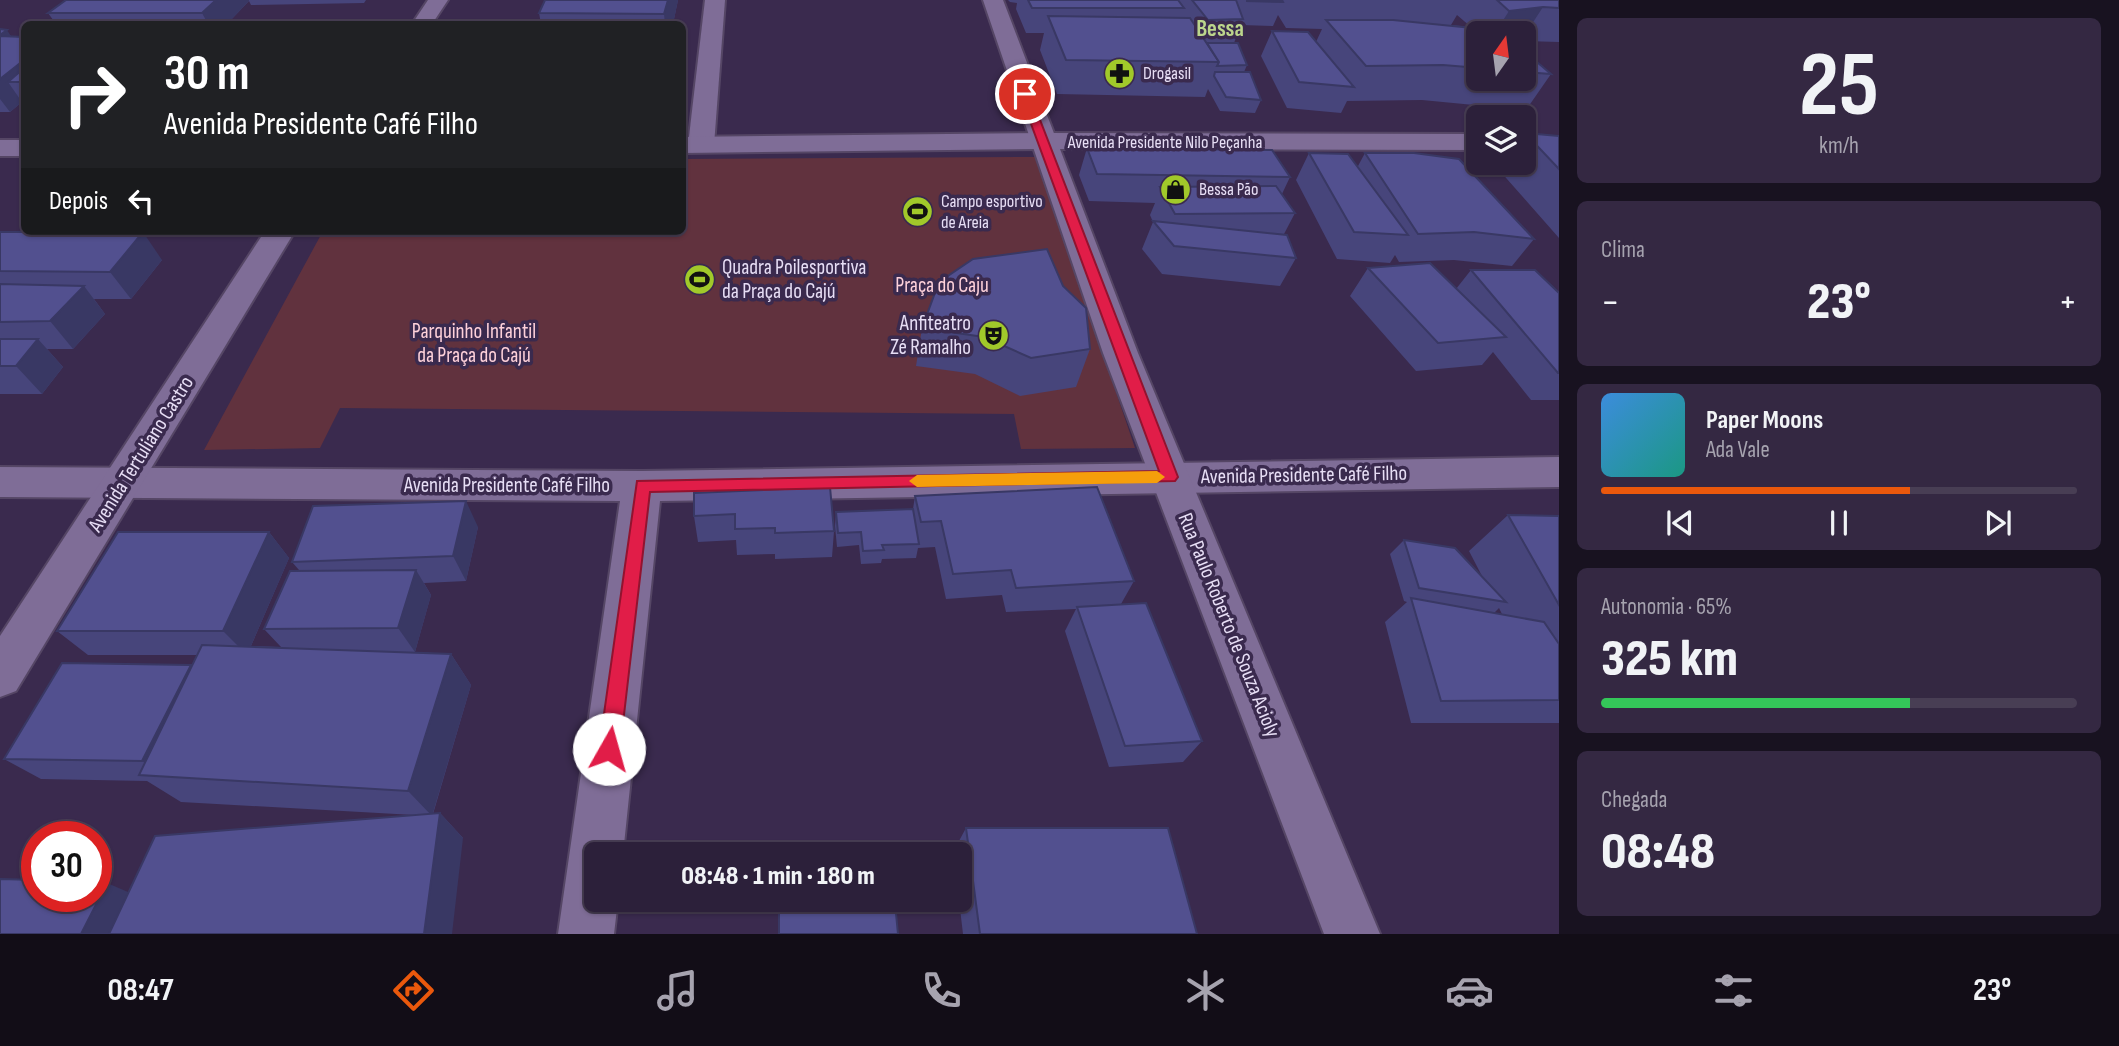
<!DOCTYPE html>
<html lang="pt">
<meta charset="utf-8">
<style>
:root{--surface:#2c203a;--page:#342842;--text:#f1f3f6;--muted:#a6a3af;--line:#483e54;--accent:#ea580c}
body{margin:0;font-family:"Sofia Sans Condensed",sans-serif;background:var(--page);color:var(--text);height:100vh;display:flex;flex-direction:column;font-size:26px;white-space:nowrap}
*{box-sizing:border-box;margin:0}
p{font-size:23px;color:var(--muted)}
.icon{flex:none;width:38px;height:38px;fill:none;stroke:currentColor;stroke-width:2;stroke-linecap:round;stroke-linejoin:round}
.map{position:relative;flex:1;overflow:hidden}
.sheet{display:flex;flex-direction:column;gap:18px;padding:18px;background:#181220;width:560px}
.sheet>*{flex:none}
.guide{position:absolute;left:21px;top:21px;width:665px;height:214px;border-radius:10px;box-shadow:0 2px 5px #0004,0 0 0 2px var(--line);background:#202124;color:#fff;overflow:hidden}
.needle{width:46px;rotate:14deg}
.buttons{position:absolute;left:1466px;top:21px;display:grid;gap:14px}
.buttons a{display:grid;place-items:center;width:70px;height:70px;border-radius:10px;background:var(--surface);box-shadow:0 2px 5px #0004,0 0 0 2px var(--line);font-size:35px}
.speed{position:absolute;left:21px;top:821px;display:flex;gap:14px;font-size:35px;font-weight:700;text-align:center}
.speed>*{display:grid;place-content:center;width:91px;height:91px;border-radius:50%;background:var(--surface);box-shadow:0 2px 5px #0004,0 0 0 2px var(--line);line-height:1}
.speed .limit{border:10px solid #d22;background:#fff;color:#111}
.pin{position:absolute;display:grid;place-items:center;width:60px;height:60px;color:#fff;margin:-30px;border:4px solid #fff;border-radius:50%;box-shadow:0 2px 7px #0007}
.me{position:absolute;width:77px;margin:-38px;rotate:7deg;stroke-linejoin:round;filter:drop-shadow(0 0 5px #0008)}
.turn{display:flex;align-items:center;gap:24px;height:147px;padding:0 28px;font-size:32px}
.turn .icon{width:91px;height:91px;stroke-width:2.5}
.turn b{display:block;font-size:49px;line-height:60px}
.then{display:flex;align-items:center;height:66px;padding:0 28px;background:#0003;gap:14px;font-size:26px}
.big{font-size:52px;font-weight:800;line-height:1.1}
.sheet .card{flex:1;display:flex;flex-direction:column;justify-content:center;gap:10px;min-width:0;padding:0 24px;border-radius:10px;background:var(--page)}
.sheet .dial{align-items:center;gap:0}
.dial b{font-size:91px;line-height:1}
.song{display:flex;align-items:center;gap:21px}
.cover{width:84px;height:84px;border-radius:10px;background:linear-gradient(135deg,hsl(210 70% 55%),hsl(170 70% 35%))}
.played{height:7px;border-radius:4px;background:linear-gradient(90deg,var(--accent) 65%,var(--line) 65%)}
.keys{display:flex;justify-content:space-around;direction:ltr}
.heat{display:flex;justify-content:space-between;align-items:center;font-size:38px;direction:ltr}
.charge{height:10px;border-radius:5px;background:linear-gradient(90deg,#34c759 65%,var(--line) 0)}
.trip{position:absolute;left:584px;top:842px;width:388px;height:70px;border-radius:10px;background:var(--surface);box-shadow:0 2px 5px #0004,0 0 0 2px var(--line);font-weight:800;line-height:70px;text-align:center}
.tab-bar{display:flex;height:112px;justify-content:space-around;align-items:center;background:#120d17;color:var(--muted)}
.tab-bar .icon{width:49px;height:49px}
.tab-bar .active{color:var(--accent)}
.tab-bar b{font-size:32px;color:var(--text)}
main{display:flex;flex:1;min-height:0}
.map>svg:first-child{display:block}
.green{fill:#61323e}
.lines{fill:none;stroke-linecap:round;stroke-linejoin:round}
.minor-casing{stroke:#554665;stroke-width:4}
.tertiary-casing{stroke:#554665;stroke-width:4}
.secondary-casing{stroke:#554665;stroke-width:4}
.minor{fill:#7f6d97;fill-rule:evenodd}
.tertiary{fill:#7f6d97;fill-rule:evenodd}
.secondary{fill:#7f6d97;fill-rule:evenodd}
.wall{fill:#47457b;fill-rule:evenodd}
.shaded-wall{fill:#393864}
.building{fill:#52508f;stroke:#393864;stroke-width:2}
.route{fill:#e11d48;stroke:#92132f;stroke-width:2}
.slow{fill:#f59e0b}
.labels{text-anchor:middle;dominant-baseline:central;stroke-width:7;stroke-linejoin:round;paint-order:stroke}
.far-poi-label{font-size:18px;fill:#e7def5;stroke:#3a2a4e;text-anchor:start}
.far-street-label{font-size:18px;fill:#e7def5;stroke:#3a2a4e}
.poi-label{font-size:21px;fill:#e7def5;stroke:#3a2a4e;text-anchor:start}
.park-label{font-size:21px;fill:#fed1da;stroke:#3a2a4e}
.street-label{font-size:21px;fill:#e7def5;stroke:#3a2a4e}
.far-district-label{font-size:23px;font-weight:bold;fill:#bcd58c;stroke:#3a2a4e}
</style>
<main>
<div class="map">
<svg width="1559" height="934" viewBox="0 0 1559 934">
<rect width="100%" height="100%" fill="#3a2a4e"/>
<polygon class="green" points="1036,157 1135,448 1021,449 1014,414 340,408 320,448 204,450 323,231 682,231 683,159"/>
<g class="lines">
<defs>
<g id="minor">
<polygon points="705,0 725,0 714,145 710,151 692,151 688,145"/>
<polygon points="1559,457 1559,487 660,501 623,854 597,854 597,900 618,900 614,934 558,934 620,501 0,497 0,467 642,471"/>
</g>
<g id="tertiary">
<polygon points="428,0 448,0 432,24 412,24"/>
<polygon points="983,0 1003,0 1138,353 1380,934 1324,934 1103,353"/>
<polygon points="265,231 295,231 16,691 0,697 0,636"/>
</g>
<g id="secondary">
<polygon points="1041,133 1479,134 1479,150 1041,149 682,153 682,137"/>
<rect x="0" y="140" width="24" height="16"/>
</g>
</defs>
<use href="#minor" class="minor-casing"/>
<use href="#tertiary" class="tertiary-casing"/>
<use href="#secondary" class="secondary-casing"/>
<use href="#minor" class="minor"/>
<use href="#tertiary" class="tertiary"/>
<use href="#secondary" class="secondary"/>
</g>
<g class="wall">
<polygon points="66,0 366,0 364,3 251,5 249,1 227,24 56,24 48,13"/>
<polygon points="545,0 678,0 673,24 541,24 539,13"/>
<path d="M1008 0H1559V42L1524 41V33H1479V79H1524V51L1551 74 1526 110 1422 100 1347 101 1341 113 1287 108 1261 56 1272 31 1316 42 1322 29 1286 28 1278 15 1273 26 1241 25 1234 43 1247 65 1244 72 1261 100 1255 113 1220 111 1208 89 1205 97 1057 94 1040 50 1044 33H1026L1016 9 1017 3 1010 2ZM1457 15 1471 27 1451 25Z"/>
<polygon points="0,29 11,36 24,37 24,105 22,102 10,112 0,112"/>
<polygon points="1525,133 1559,136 1559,238 1499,170 1504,163 1524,163"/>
<polygon points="1087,148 1290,177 1282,194 1295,213 1284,234 1296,258 1280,286 1162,274 1142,249 1153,222 1150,215 1155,203 1089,201 1079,175"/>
<polygon points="1309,153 1358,166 1365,153 1534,239 1512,266 1454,260 1399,262 1395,255 1390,263 1337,259 1296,180"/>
<polygon points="0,232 162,260 131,299 94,299 105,314 73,349 47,349 63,367 42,394 0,394"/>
<polygon points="1368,268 1456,289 1471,270 1559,292 1559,400 1531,400 1493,352 1482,365 1416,371 1350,296"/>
<polygon points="922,328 1090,349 1076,387 1020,396 975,374 916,366"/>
<polygon points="694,493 834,531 832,557 775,559 775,554 737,555 736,540 698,542 694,516"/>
<polygon points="915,496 1134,581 1121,604 1202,741 1183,762 1109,767 1065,631 1076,609 1006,612 1002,595 946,599 935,547 918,548 916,558 882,559 881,563 861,564 859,545 837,547 835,526 836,512 913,509"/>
<path d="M1508 515 1559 516V723H1411L1385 622 1407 602 1404 601 1390 554 1404 540 1483 578 1469 551ZM1499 608 1502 614 1494 613Z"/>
<polygon points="478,527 466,581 424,583 431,595 415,652 451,654 471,685 433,814 440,813 463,838 129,893 414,815 181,802 147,781 41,779 4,759 192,666 197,655 88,655 57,631 269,532 289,558 251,646 281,647 264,629 299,570 292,562"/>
<polygon points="966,828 1197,934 963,934 959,900 961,900 961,854 954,854 953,852"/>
</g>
<g class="shaded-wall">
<polygon points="216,0 249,0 249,1 227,24 208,24 202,13"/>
<polygon points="668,0 678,0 673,24 665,24 664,14"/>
<polygon points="1543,7 1524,36 1524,33 1495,33 1509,11"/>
<polygon points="7,30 23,55 0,40 0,35"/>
<polygon points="24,60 24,82 8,82 22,102 10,112 0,99 0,79"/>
<polygon points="143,232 162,260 131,299 110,272"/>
<polygon points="84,286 105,314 73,349 50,321"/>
<polygon points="38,339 63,367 42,394 16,366"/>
<polygon points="466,501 478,527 466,581 453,556"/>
<polygon points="269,532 289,558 247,655 223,631"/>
<polygon points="416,570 431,595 415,652 398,628"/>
<polygon points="451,654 471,685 432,816 408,791"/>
<polygon points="191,665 167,777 142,761"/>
<polygon points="440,813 463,838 452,934 424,934"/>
<polygon points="107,883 142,898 125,934 81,934"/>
</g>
<g class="building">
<polygon points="66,0 216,0 202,13 48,13"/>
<polygon points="545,0 668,0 664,14 539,13"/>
<polygon points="1028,0 1178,0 1184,8 1032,8"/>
<polygon points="1192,0 1236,0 1243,19 1208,20"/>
<polygon points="1247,0 1282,0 1283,2 1247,1"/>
<polygon points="1497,0 1559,0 1559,8 1543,7 1509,11"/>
<polygon points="1048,16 1190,18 1219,62 1066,60"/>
<polygon points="1326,20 1393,20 1502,31 1505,33 1479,33 1479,68 1443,65 1366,66"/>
<polygon points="0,29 7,30 0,35"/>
<polygon points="1272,31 1308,32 1354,87 1299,82"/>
<polygon points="0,36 24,37 24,60 0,79"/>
<polygon points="1207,43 1238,43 1247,65 1217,66 1219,62"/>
<polygon points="1524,51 1551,74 1524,72"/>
<polygon points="24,68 24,82 8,82"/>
<polygon points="1215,72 1250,72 1261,100 1226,97 1214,76"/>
<polygon points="1525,133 1559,136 1559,169"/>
<polygon points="1087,148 1272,150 1290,177 1097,174"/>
<polygon points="1309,153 1348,154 1408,235 1354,232"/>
<polygon points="1365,153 1414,153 1459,159 1534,239 1474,232 1418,234"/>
<polygon points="1276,186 1295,213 1175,214 1160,187"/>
<polygon points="1153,221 1287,235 1296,258 1174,246"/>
<polygon points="0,232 143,232 110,272 0,271"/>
<polygon points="1047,249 1063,286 1086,308 1090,349 1031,358 984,337 922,328 939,282 973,259"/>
<polygon points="1430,263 1506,337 1438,343 1368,268"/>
<polygon points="1471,270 1535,270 1559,293 1559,373 1558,373"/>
<polygon points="0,284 84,286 50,321 0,322"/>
<polygon points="0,339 38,339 16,366 0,366"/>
<polygon points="830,487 834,531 775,533 775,528 735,529 735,514 694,516 694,493"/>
<polygon points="1097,487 1134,581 1016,588 1011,570 953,574 941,521 921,522 915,496"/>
<polygon points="466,501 453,556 292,562 313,506"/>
<polygon points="913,509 919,544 882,545 884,550 863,551 861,532 838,533 836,512"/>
<polygon points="1508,515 1559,516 1559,605"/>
<polygon points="118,532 269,532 223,631 57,631"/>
<polygon points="1404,540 1455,548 1506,602 1419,588"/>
<polygon points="416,570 398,628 264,629 290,571"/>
<polygon points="1411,598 1544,622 1559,644 1559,700 1441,701"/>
<polygon points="1146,603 1202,741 1125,746 1077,607"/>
<polygon points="202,645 451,654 408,791 139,775"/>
<polygon points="62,663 191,665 142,761 4,759"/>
<polygon points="440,813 424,934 109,934 155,836"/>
<polygon points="966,828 1168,828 1197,934 980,934"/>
<polygon points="0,879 37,880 37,896 96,896 96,882 107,883 81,934 0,934"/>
<polygon points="779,902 895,903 898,934 779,934"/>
</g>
<polygon class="route" points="1025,91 1030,94 1178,477 1175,481 650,492 620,749 617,756 609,759 602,756 599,749 637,481 1159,471 1020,94"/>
<polygon class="slow" points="1157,471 1165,477 1157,483 917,487 909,481 917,475"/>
<defs>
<symbol id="pharmacy-disc" viewBox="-11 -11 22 22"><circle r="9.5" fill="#a1c92a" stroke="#3a2a4e"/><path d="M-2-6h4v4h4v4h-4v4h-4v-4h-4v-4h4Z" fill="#111"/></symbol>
<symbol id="shop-disc" viewBox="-11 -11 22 22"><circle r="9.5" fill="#a1c92a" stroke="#3a2a4e"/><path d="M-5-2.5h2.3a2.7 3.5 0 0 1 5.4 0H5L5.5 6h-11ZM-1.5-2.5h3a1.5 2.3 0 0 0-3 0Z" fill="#111"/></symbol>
<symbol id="stadium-disc" viewBox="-11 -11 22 22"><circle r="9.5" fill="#a1c92a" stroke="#3a2a4e"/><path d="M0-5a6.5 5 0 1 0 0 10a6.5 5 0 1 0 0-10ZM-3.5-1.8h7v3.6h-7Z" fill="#111"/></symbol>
<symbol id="theatre-disc" viewBox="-11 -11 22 22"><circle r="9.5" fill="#a1c92a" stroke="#3a2a4e"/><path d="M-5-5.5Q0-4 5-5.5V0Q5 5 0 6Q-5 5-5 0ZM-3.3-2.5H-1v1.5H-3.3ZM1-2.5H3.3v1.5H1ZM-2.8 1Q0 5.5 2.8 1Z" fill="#111"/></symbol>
</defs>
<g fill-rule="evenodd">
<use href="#pharmacy-disc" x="1102" y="56" width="35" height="35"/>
<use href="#shop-disc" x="1158" y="172" width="35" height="35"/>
<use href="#stadium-disc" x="900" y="194" width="35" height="35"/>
<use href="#stadium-disc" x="682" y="262" width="35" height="35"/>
<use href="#theatre-disc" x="976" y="318" width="35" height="35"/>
</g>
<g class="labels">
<g class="far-poi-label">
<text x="1143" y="73">Drogasil</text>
<text x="1199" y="189">Bessa Pão</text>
<text x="941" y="201">Campo esportivo<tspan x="941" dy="21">de Areia</tspan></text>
</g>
<g class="far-street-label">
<text x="1165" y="142">Avenida Presidente Nilo Peçanha</text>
</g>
<g class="poi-label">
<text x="722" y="267">Quadra Poilesportiva<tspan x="722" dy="24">da Praça do Cajú</tspan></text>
<text x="971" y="323" text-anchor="end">Anfiteatro<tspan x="971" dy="24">Zé Ramalho</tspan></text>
</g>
<g class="park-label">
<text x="942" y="285">Praça do Caju</text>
<text x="474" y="331">Parquinho Infantil<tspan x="474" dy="24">da Praça do Cajú</tspan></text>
</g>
<g class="street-label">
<text transform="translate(141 454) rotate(-58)">Avenida Tertuliano Castro</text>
<text transform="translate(1304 475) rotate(-1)">Avenida Presidente Café Filho</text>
<text x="507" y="485">Avenida Presidente Café Filho</text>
<text transform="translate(1229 625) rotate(68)">Rua Paulo Roberto de Souza Acioly</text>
</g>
<g class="far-district-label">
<text x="1220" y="29">Bessa</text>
</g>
</g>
</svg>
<div class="buttons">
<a><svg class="needle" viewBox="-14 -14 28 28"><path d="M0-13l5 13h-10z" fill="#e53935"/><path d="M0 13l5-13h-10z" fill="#a6a3af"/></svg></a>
<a><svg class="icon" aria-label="layers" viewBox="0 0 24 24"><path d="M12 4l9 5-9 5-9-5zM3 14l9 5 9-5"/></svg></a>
</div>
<div class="speed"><div class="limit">30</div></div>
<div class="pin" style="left:1025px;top:94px;background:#d93025"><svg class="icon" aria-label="arrive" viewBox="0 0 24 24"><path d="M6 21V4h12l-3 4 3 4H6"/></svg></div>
<svg class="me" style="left:609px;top:749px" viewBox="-20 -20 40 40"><circle r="19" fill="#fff"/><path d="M0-13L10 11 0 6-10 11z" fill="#e11d48"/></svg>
<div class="trip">08:48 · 1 min · 180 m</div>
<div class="guide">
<div class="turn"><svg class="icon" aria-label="right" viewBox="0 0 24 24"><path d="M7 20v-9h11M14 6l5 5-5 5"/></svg><div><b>30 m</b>Avenida Presidente Café Filho</div></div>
<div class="then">Depois<svg class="icon" aria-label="left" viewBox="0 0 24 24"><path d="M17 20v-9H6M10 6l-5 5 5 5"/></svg></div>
</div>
</div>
<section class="sheet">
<div class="card dial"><b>25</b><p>km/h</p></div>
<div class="card"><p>Clima</p>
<div class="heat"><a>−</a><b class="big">23°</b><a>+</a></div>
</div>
<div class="card">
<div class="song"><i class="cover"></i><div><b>Paper Moons</b><p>Ada Vale</p></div></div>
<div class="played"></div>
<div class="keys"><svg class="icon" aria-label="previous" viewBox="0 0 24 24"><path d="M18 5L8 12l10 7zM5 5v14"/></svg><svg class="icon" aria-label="pause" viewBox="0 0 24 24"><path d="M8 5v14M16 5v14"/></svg><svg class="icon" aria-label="next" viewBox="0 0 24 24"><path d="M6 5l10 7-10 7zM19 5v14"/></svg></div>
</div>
<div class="card"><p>Autonomia · 65%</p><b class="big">325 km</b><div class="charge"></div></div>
<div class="card"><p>Chegada</p><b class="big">08:48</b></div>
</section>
</main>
<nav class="tab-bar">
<b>08:47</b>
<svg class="icon active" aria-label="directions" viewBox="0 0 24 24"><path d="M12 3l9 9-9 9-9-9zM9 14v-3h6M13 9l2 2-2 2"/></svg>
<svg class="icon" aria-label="music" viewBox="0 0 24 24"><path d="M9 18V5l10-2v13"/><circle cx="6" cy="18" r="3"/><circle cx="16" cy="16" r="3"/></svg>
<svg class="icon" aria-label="phone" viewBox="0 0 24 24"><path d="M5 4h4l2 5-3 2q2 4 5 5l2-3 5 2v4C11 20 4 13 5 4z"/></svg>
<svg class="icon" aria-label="climate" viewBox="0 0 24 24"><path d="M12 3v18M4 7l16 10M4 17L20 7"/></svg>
<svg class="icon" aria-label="car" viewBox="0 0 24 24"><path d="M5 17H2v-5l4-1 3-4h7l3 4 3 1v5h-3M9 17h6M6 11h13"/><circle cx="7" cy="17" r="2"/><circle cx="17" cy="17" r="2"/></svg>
<svg class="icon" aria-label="filters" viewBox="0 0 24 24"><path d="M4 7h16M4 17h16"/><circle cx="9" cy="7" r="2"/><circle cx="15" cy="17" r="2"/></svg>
<b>23°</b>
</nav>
